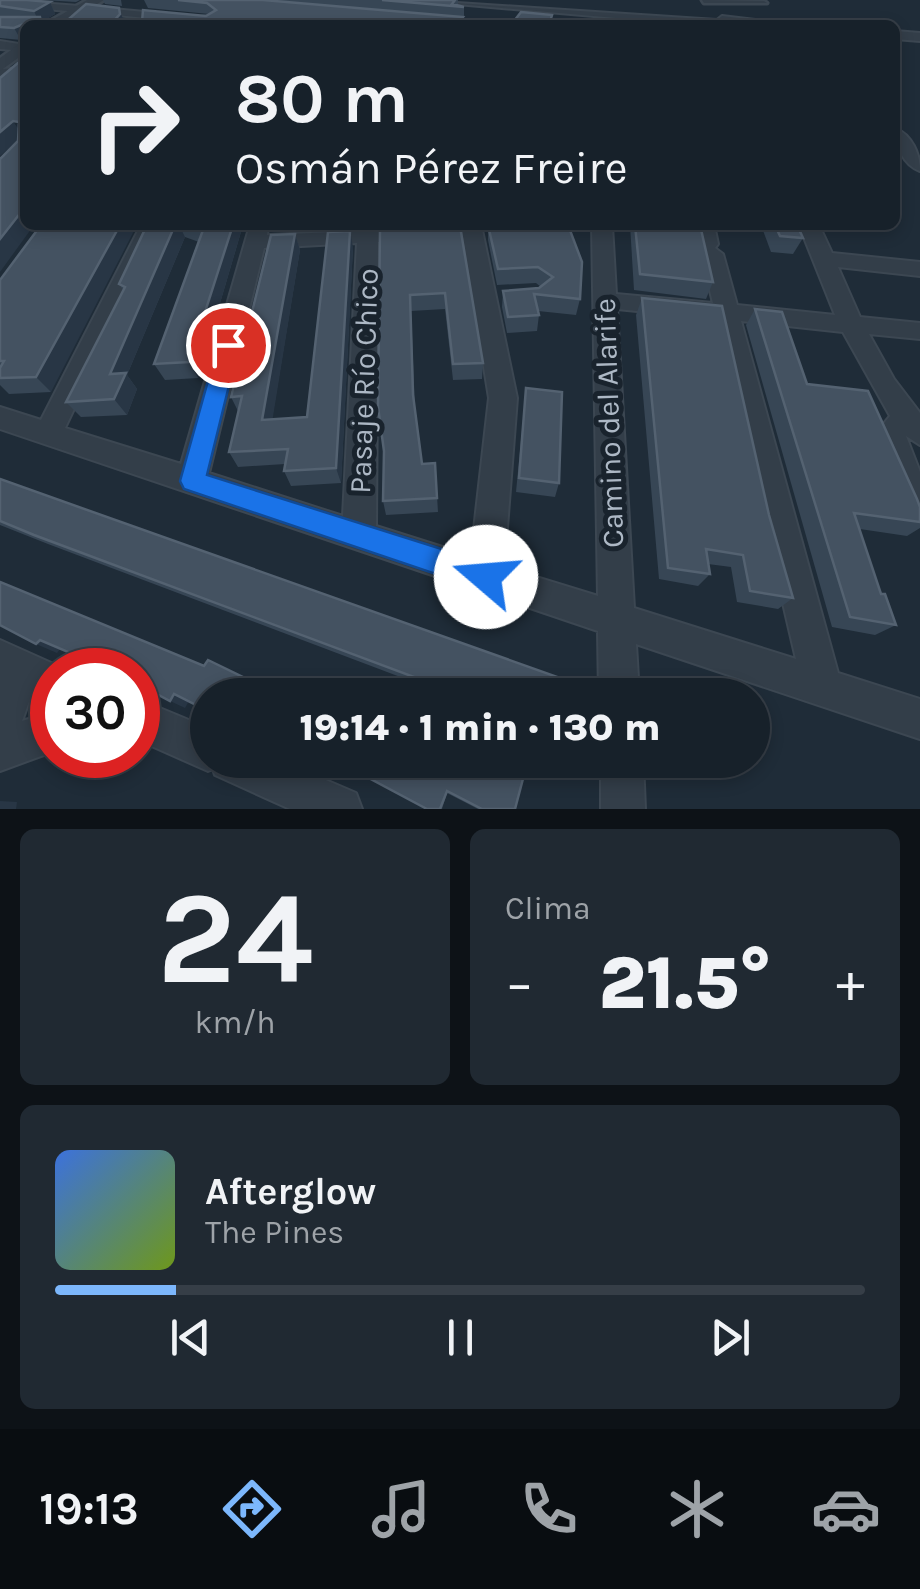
<!DOCTYPE html>
<html lang="es">
<meta charset="utf-8">
<style>
:root{--surface:#17212a;--page:#202932;--text:#f1f3f6;--muted:#9ea3a8;--line:#363e47;--accent:#7cb7fc}
body{margin:0;font-family:Karla,sans-serif;background:var(--page);color:var(--text);height:100vh;display:flex;flex-direction:column;font-size:38px;white-space:nowrap}
*{box-sizing:border-box;margin:0}
p{font-size:32px;color:var(--muted)}
.icon{flex:none;width:55px;height:55px;fill:none;stroke:currentColor;stroke-width:2;stroke-linecap:round;stroke-linejoin:round}
.map{position:relative;height:809px;overflow:hidden}
.sheet{display:flex;flex-direction:column;gap:20px;padding:20px;background:#0d1217;flex:1}
.sheet>*{flex:none}
.hud{position:absolute;left:20px;top:20px;width:880px;height:210px;border-radius:15px;box-shadow:0 5px 15px #0003,0 0 0 2px var(--line);background:#17212a;color:var(--text);overflow:hidden}
.speed{position:absolute;left:30px;top:648px;display:flex;gap:20px;font-size:50px;font-weight:700;text-align:center}
.speed>*{display:grid;place-content:center;width:130px;height:130px;border-radius:50%;background:var(--surface);box-shadow:0 5px 15px #0003,0 0 0 2px var(--line);line-height:1}
.speed .limit{border:15px solid #d22;background:#fff;color:#111}
.pin{position:absolute;display:grid;place-items:center;width:85px;height:85px;color:#fff;margin:-42px;border:5px solid #fff;border-radius:50%;box-shadow:0 2px 10px #0007}
.me{position:absolute;width:110px;margin:-55px;rotate:288deg;stroke-linejoin:round;filter:drop-shadow(0 0 8px #0008)}
.turn{display:flex;align-items:center;gap:35px;height:210px;padding:0 50px;font-size:45px}
.turn .icon{width:130px;height:130px;stroke-width:2.5}
.turn b{display:block;font-size:70px;line-height:85px}
.big{font-size:75px;font-weight:800;line-height:1.1}
.sheet .widget{flex:1;display:flex;flex-direction:column;justify-content:center;gap:15px;min-width:0;padding:0 35px;border-radius:15px;background:var(--page)}
.sheet .dial{align-items:center;gap:0}
.dial b{font-size:130px;line-height:1}
.song{display:flex;align-items:center;gap:30px}
.cover{width:120px;height:120px;border-radius:15px;background:linear-gradient(135deg,hsl(220 70% 55%),hsl(80 70% 35%))}
.played{height:10px;border-radius:5px;background:linear-gradient(90deg,var(--accent) 15%,var(--line) 15%)}
.keys{display:flex;justify-content:space-around;direction:ltr}
.heat{display:flex;justify-content:space-between;align-items:center;font-size:55px;direction:ltr}
.sheet .tiles{flex:1;display:grid;gap:20px;grid-template-columns:1fr 1fr}
.widget:last-child{grid-column:span 2}
.trip{position:absolute;left:190px;top:678px;width:580px;height:100px;border-radius:50px;background:var(--surface);box-shadow:0 5px 15px #0003,0 0 0 2px var(--line);font-weight:800;line-height:100px;text-align:center}
.dock{display:flex;height:160px;justify-content:space-around;align-items:center;background:#090d11;color:var(--muted)}
.dock .icon{width:70px;height:70px}
.dock .current{color:var(--accent)}
.dock b{font-size:45px;color:var(--text)}
.map>svg:first-child{display:block}
.lines{fill:none;stroke-linecap:round;stroke-linejoin:round}
.service-casing{stroke:#3c4752;stroke-width:5}
.minor-casing{stroke:#3c4752;stroke-width:4}
.tertiary-casing{stroke:#3c4752;stroke-width:5}
.service{fill:#333e49;fill-rule:evenodd}
.minor{fill:#333e49;fill-rule:evenodd}
.tertiary{fill:#333e49;fill-rule:evenodd}
.wall{fill:#374655}
.shaded-wall{fill:#283645}
.building{fill:#445261;stroke:#546271;stroke-width:2.5}
.route{fill:#1a73e8;stroke:#114b97;stroke-width:2.5}
.labels{text-anchor:middle;dominant-baseline:central;stroke-width:10;stroke-linejoin:round;paint-order:stroke}
.street-label{font-size:30px;fill:#adb8c5;stroke:#19232d}
</style>
<div class="map">
<svg width="920" height="809" viewBox="0 0 920 809">
<rect width="100%" height="100%" fill="#1f2c38"/>
<g class="lines">
<defs>
<polygon id="service" points="702,0 764,1 767,3 704,3"/>
<g id="minor">
<polygon points="0,0 79,6 84,9 79,12 0,5"/>
<polygon points="412,0 717,20 722,16 798,25 696,25"/>
<polygon points="91,7 252,22 258,25 215,25 87,12"/>
<polygon points="426,18 480,22 486,25 422,23"/>
<polygon points="895,31 920,33 920,41 895,39"/>
<polygon points="0,41 25,45 25,51 0,49"/>
<polygon points="25,68 25,76 0,77 0,69"/>
<path d="M895 128C912 135 920 154 920 171 903 165 895 145 895 128Z"/>
<path d="M141 225H161L65 428 181 464 250 225H268L267 235 358 231V225H378V230H423V238L378 242 376 526 471 556 489 398 461 225H481L517 398 504 567 598 596 592 225H612L616 294 713 303 701 254 705 249 698 244 694 225H714L718 244 715 248 723 254 737 305 835 315 799 225H819L832 253 920 262V276L838 267 860 317 920 323V339L869 334 894 379 920 413V445L906 436 920 472V526L909 522 876 433 890 416 843 332 741 321 838 673 920 699V739L636 644 639 695H599L598 631 0 429V407L41 420ZM357 243 343 516 209 473 264 248ZM617 309 717 319 796 659 634 608Z"/>
<polygon points="0,640 67,670 52,670 52,701 32,693 22,721 52,712 52,752 0,771"/>
<polygon points="138,699 208,728 208,760 279,760 356,793 362,809 290,809 215,775 213,769 208,771 138,740"/>
<polygon points="601,760 643,760 645,809 601,809"/>
</g>
<g id="tertiary">
<polygon points="87,0 104,0 61,25 43,25"/>
<polygon points="25,40 25,53 0,71 0,58"/>
</g>
</defs>
<use href="#service" class="service-casing"/>
<use href="#minor" class="minor-casing"/>
<use href="#tertiary" class="tertiary-casing"/>
<use href="#service" class="service"/>
<use href="#minor" class="minor"/>
<use href="#tertiary" class="tertiary"/>
</g>
<g class="wall">
<polygon points="0,0 50,2 55,14 43,21 45,25 25,25 21,40 0,38"/>
<polygon points="43,0 80,0 76,2"/>
<polygon points="103,0 121,0 122,6 105,4"/>
<polygon points="144,0 458,0 458,6 464,7 464,19 463,19 463,25 143,25 142,22 209,14 148,8"/>
<polygon points="147,225 243,225 198,378 165,380 154,364 199,242 185,237 127,375 137,389 127,415 81,417 66,402 123,290 119,284"/>
<polygon points="488,225 580,299 576,315 538,311 539,315 537,331 507,333 502,307 503,291 539,288 541,287 536,283 497,285 488,240"/>
<polygon points="630,225 700,225 713,282 706,299 634,290"/>
<polygon points="761,225 797,225 803,238 793,254 771,252"/>
<polygon points="460,226 483,363 482,379 453,380 445,309 411,311 415,408 422,464 435,463 438,512 386,515 383,501 384,451 380,230"/>
<polygon points="295,234 300,250 272,419 307,417 353,247 341,483 291,486 284,471 285,464 238,467 229,452 238,411 231,397"/>
<polygon points="0,280 51,392 9,394 0,385"/>
<polygon points="642,298 769,515 793,598 778,609 737,602 731,567 708,564 710,574 698,586 659,579 636,315"/>
<polygon points="755,309 807,384 920,507 920,528 907,536 860,529 881,594 896,625 875,635 832,627 746,325"/>
<polygon points="526,388 559,483 555,497 516,492"/>
<polygon points="0,479 560,695 448,695 48,544 0,525"/>
<polygon points="334,760 515,809 478,809 447,793 442,809 427,809"/>
</g>
<g class="shaded-wall">
<polygon points="50,2 55,14 43,21 45,25 25,25 25,39 21,40 14,28 37,18 34,11"/>
<polygon points="119,8 125,25 110,25"/>
<polygon points="13,121 23,136 0,156 0,132"/>
<polygon points="25,207 25,225 34,225 0,272 0,239"/>
<polygon points="120,225 137,225 51,392 36,377"/>
<polygon points="175,225 179,225 185,237 127,375 137,389 127,415 114,399 110,374"/>
<polygon points="233,225 243,225 198,378 189,362"/>
<polygon points="350,231 353,247 341,483 336,468"/>
<polygon points="295,234 300,250 270,435 262,420"/>
<polygon points="40,640 60,649 57,653 36,644"/>
<polygon points="174,694 189,701 185,708 170,701"/>
<polygon points="324,760 333,760 330,767 323,763"/>
<polygon points="0,801 17,802 16,809 0,809"/>
</g>
<g class="building">
<polygon points="0,0 27,0 50,2 34,11 0,6"/>
<polygon points="178,0 263,0 463,17 457,25 180,25 142,22 143,10 206,16 216,10 207,3"/>
<polygon points="382,0 455,0 452,4 464,7"/>
<polygon points="86,4 119,8 120,14 110,25 62,25"/>
<polygon points="521,12 552,15 549,25 511,25"/>
<polygon points="0,17 41,17 14,28 0,27"/>
<polygon points="25,57 25,207 0,239 0,159 18,141 19,122 13,121 0,132 0,78"/>
<polygon points="41,225 120,225 36,377 0,378 0,368 4,361 0,361 0,280"/>
<polygon points="147,225 175,225 110,374 126,373 114,399 66,402 125,287 119,284"/>
<polygon points="189,225 233,225 189,362 154,364 203,230"/>
<polygon points="488,225 568,225 582,262 580,299 534,294 539,315 508,317 503,291 539,288 553,277 538,267 498,269"/>
<polygon points="635,225 700,225 713,282 640,274"/>
<polygon points="775,225 797,225 803,238 780,236"/>
<polygon points="460,226 483,363 453,364 445,293 410,295 413,395 422,464 435,463 437,498 383,501 384,451 378,407 380,230"/>
<polygon points="350,231 336,468 284,471 288,449 229,452 242,396 231,397 271,235 295,234 262,420 307,417 328,232"/>
<polygon points="642,298 722,306 769,515 793,598 750,591 743,555 706,549 710,574 668,568"/>
<polygon points="755,309 782,312 807,384 868,391 917,499 920,507 920,522 854,513 881,594 885,594 896,625 850,617"/>
<polygon points="526,388 562,392 559,483 519,478"/>
<polygon points="0,479 563,679 560,695 462,695 34,535 0,521"/>
<polygon points="0,582 204,666 208,660 280,695 208,695 208,711 174,694 170,701 138,684 138,670 103,670 80,657 40,640 36,644 0,625"/>
<polygon points="335,760 441,760 475,777 480,760 492,760 524,775 515,809 482,809 447,791 440,809 427,809"/>
</g>
<polygon class="route" points="228,337 239,345 207,475 486,563 496,567 500,577 496,587 486,591 184,489 180,481 218,345"/>
<g class="labels">
<g class="street-label">
<text transform="translate(364 381) rotate(-88)">Pasaje Río Chico</text>
<text transform="translate(609 423) rotate(-92)">Camino del Alarife</text>
</g>
</g>
</svg>
<div class="speed"><div class="limit">30</div></div>
<div class="pin" style="left:228px;top:345px;background:#d93025"><svg class="icon" aria-label="arrive" viewBox="0 0 24 24"><path d="M6 21V4h12l-3 4 3 4H6"/></svg></div>
<svg class="me" style="left:486px;top:577px" viewBox="-20 -20 40 40"><circle r="19" fill="#fff"/><path d="M0-13L10 11 0 6-10 11z" fill="#1a73e8"/></svg>
<div class="trip">19:14 · 1 min · 130 m</div>
<div class="hud">
<div class="turn"><svg class="icon" aria-label="right" viewBox="0 0 24 24"><path d="M7 20v-9h11M14 6l5 5-5 5"/></svg><div><b>80 m</b>Osmán Pérez Freire</div></div>
</div>
</div>
<section class="sheet">
<div class="tiles">
<div class="widget dial"><b>24</b><p>km/h</p></div>
<div class="widget"><p>Clima</p>
<div class="heat"><a>−</a><b class="big">21.5°</b><a>+</a></div>
</div>
<div class="widget">
<div class="song"><i class="cover"></i><div><b>Afterglow</b><p>The Pines</p></div></div>
<div class="played"></div>
<div class="keys"><svg class="icon" aria-label="previous" viewBox="0 0 24 24"><path d="M18 5L8 12l10 7zM5 5v14"/></svg><svg class="icon" aria-label="pause" viewBox="0 0 24 24"><path d="M8 5v14M16 5v14"/></svg><svg class="icon" aria-label="next" viewBox="0 0 24 24"><path d="M6 5l10 7-10 7zM19 5v14"/></svg></div>
</div>
</div>
</section>
<nav class="dock">
<b>19:13</b>
<svg class="icon current" aria-label="directions" viewBox="0 0 24 24"><path d="M12 3l9 9-9 9-9-9zM9 14v-3h6M13 9l2 2-2 2"/></svg>
<svg class="icon" aria-label="music" viewBox="0 0 24 24"><path d="M9 18V5l10-2v13"/><circle cx="6" cy="18" r="3"/><circle cx="16" cy="16" r="3"/></svg>
<svg class="icon" aria-label="phone" viewBox="0 0 24 24"><path d="M5 4h4l2 5-3 2q2 4 5 5l2-3 5 2v4C11 20 4 13 5 4z"/></svg>
<svg class="icon" aria-label="climate" viewBox="0 0 24 24"><path d="M12 3v18M4 7l16 10M4 17L20 7"/></svg>
<svg class="icon" aria-label="car" viewBox="0 0 24 24"><path d="M5 17H2v-5l4-1 3-4h7l3 4 3 1v5h-3M9 17h6M6 11h13"/><circle cx="7" cy="17" r="2"/><circle cx="17" cy="17" r="2"/></svg>
</nav>
